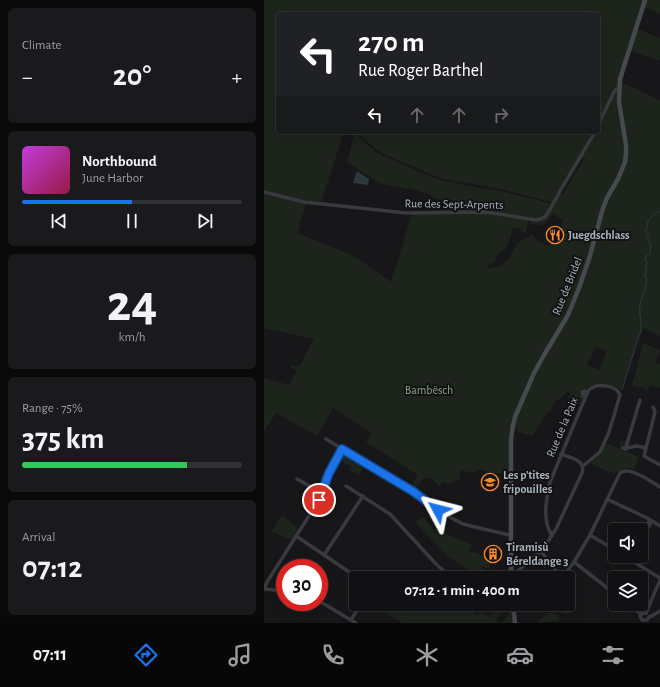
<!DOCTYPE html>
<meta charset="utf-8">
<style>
:root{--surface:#111113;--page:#1a1a1c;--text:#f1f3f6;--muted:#9c9da0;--line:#303133;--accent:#1a73e8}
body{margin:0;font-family:"Alegreya Sans",sans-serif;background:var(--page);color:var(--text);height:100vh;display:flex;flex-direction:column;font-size:15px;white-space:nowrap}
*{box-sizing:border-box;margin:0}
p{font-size:13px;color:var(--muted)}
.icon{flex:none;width:22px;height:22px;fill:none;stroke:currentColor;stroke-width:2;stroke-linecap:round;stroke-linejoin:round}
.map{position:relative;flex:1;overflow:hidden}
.details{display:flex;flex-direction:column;gap:8px;padding:8px;background:#09090a;width:264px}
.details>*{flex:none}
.top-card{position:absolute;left:12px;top:12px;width:324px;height:122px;border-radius:4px;box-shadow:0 4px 16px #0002,0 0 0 1px var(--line);background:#202124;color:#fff;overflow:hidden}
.controls{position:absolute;left:344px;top:523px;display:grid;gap:8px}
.controls a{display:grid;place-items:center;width:40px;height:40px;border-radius:4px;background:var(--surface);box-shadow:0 4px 16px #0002,0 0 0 1px var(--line);font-size:20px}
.speed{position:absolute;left:12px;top:559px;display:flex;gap:8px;font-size:20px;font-weight:700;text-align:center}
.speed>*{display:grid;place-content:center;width:52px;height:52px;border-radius:50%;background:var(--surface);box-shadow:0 4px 16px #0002,0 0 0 1px var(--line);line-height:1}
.speed .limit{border:6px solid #d22;background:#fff;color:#111}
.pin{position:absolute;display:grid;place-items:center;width:34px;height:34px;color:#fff;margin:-17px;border:2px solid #fff;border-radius:50%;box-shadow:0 1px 4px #0007}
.me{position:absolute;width:44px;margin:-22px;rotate:308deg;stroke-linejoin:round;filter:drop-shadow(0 0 3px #0008)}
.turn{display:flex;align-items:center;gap:14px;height:84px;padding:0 16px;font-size:18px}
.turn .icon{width:52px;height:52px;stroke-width:2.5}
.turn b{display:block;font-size:28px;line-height:34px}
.lanes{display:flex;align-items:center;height:38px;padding:0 16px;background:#0003;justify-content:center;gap:20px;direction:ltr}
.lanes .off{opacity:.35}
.big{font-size:30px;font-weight:700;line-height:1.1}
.details .widget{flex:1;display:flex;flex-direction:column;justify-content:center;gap:6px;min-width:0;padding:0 14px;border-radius:6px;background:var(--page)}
.details .dial{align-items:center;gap:0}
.dial b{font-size:52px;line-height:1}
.song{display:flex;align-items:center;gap:12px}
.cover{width:48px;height:48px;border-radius:6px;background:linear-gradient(135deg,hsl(290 70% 55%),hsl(340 70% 35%))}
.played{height:4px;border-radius:2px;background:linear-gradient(90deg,var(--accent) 50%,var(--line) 50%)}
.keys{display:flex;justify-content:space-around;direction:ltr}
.heat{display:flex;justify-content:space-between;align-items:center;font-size:22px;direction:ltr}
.charge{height:6px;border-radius:3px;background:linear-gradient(90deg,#34c759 75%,var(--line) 0)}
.trip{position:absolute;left:85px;top:571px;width:226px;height:40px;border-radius:4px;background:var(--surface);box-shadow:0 4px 16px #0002,0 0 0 1px var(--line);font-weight:700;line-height:40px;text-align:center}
.tabs{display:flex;height:64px;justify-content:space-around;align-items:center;background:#070708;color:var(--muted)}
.tabs .icon{width:28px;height:28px}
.tabs .selected{color:var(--accent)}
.tabs b{font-size:18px;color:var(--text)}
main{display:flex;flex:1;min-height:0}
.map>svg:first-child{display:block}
.green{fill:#1d241c;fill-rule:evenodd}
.water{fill:#2c3a3e}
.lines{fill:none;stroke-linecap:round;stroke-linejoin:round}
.stream{stroke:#2c3a3e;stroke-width:1}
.street{stroke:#383a3e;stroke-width:3.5}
.secondary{stroke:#454a4e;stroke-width:4.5}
.route-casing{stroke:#114b97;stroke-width:10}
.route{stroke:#1a73e8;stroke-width:7}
.labels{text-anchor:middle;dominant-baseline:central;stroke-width:4;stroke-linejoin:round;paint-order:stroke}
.street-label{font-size:12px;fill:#a8b1ba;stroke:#121214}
.poi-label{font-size:12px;font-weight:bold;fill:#a8b1ba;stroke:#121214;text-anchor:start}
.park-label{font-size:12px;fill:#84a67e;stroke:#121214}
</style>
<main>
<section class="details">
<div class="widget"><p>Climate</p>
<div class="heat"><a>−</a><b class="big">20°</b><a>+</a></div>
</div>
<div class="widget">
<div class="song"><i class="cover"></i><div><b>Northbound</b><p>June Harbor</p></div></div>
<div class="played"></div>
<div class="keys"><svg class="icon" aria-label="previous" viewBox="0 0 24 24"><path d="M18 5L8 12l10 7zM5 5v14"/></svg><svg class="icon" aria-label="pause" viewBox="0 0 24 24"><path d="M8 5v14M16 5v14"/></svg><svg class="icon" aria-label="next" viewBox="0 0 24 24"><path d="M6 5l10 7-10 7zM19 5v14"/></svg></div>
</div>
<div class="widget dial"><b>24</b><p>km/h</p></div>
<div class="widget"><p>Range · 75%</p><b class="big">375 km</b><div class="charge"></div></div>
<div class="widget"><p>Arrival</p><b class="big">07:12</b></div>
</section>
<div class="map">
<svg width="396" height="623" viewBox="0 0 396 623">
<rect width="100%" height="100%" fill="#171719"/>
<g class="green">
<path d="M0 0H396V14L381 7 374 29 396 38V57L395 59 396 61 367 51 361 68 359 83 396 100V336L379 328 378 332 374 339 358 390 337 383 324 387 323 390 319 389 316 392 317 396 319 398 316 404 304 398 307 393 305 391 289 404 287 412 283 413 268 436 254 432 253 429 246 428 245 439V474L228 473 215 469 209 473 197 470 195 480 183 484 179 482 175 486 168 479 160 478 150 489 147 487 154 475 102 442 107 433 69 408 53 436 12 413 0 432V378L25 385 33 372 32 370 26 367 27 365 33 367 36 365 50 339 0 328ZM14 14H334V132H93L112 149 118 153 169 175 180 179 237 189 287 202V205L285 203 237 191 215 188 172 179 113 153 91 133 83 162 115 183 144 189 145 188 167 195V197L179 200V211H177V210H174V211L149 212 143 211V212L57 202 80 132H14ZM317 157 320 159 318 162 298 195 295 194ZM43 204 148 214 127 282 90 256 33 233 41 206ZM289 213 296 219H299L297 232 298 237 294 241 292 239 287 243 285 247 274 241 268 235 254 242 244 260 236 266 223 269 224 264 230 263 234 254C244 250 246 238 249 228H254L260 233H262L264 220 268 221 266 222 267 224 280 225ZM331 347 342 351 336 370 323 365Z"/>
<polygon points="379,343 396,350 391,362 396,364 396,388 386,385 383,392 379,388 368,386"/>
<path d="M357 441 362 442 361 444 358 446 357 449 375 457 370 469C358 466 358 472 349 473L326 464 337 453 341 443 355 448Z"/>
<polygon points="81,455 83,455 101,465 95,475 85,470 87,467 77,461"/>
<polygon points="18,515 34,528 27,540 8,531"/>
<polygon points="160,517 168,528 208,545 204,551 223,556 226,569 219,567 216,574 202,569 184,556 151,522"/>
<polygon points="304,596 307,599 304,615 297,612 288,610 295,604 304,604"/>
<polygon points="122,604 184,604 183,606 186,607 189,604 198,604 214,615 220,604 226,604 220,613 225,617 234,604 247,604 247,605 245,610 240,607 232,621 237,623 138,623 118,610"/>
<polygon points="246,611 248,611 249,623 238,623"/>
<polygon points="285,612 294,615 296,621 273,623 274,621"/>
</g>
<polygon class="water" points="93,171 105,179 104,185 89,183"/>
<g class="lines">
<path class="stream" d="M358 390 374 339C381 324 374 318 376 304 378 295 382 288 383 279L381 277 383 262 381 260 382 256 386 253V249L387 244 384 241V235L381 232C383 228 383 226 384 222 386 217 391 214 396 210"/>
<g class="street">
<polyline points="334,125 350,92 352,89 355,89"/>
<polyline points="0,192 40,202 142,213 222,212 272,220 276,219 281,217 285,211 299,186 331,132"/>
<polyline points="322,395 319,396 318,392 320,391 323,393"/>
<polyline points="389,407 391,412 380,456 396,465"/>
<polyline points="62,439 150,492 174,510 184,516 199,524 211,527 246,535"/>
<polyline points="359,448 362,449 362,447 376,400"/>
<polyline points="362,448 373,446 382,448"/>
<polyline points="33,479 49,488 59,492"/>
<polyline points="82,486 126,514 172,564 188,578"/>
<polyline points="343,499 383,518 396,526"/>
<polyline points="377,534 386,520"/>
<polyline points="326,535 351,550"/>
<polyline points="32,536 94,578"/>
<path d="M288 536C286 532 284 528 283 524 280 510 283 496 286 482L324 391C331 382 353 385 356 395L349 419 345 432 336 452 319 466"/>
<polyline points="377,538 388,521"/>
<polyline points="277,551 288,566 298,578"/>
<polyline points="60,555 99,496"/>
<polyline points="360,556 396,578"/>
<polyline points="310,562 351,594"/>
<path d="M247 574 254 571 279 549 292 529 318 473C322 460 307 458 297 454"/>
<path d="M298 578 310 562 326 535 356 473C358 472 360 471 362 471 371 470 388 482 396 487"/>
<polyline points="0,589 3,582 55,500 65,473 78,449"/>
<polyline points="0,589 21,591"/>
<polyline points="55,601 92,623"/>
<polyline points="364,604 377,614"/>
<polyline points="250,608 260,607 268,604"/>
<polyline points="382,613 396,580"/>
<polyline points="382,613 379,613 376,616 378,620 383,620 385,617 388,616 396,611"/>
<polyline points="87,620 97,604"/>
</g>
<g class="secondary">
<polyline points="247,578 247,439 249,425 251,417 270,373 280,355 304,315 315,288 325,259 339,208 343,198 354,179 361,162 362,154 362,145 355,102 356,79 381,0"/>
<polyline points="249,604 251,623"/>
</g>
</g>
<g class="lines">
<defs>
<polyline id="route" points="55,500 65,473 78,449 150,492 174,510"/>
</defs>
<use href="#route" class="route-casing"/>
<use href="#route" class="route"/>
</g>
<defs>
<symbol id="restaurant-ring" viewBox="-11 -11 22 22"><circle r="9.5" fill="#121214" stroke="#fd8a2b" stroke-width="1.5"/><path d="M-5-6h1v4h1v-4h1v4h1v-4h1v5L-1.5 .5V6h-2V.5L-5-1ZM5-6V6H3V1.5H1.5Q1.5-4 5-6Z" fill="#fd8a2b"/></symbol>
<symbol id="school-ring" viewBox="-11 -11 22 22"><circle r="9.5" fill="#121214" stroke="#fd8a2b" stroke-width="1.5"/><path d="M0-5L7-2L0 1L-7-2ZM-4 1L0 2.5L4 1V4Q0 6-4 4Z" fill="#fd8a2b"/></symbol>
<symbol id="building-ring" viewBox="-11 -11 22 22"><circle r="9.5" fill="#121214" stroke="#fd8a2b" stroke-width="1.5"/><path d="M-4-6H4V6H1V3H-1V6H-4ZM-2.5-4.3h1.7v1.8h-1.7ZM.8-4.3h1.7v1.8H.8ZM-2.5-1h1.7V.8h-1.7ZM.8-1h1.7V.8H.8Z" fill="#fd8a2b"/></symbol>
</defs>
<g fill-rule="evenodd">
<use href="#restaurant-ring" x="281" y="225" width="20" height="20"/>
<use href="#school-ring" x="216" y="472" width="20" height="20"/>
<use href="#building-ring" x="219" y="544" width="20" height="20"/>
</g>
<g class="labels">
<g class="street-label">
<text transform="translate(190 204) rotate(1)">Rue des Sept-Arpents</text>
<text transform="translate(303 286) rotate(-68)">Rue de Bridel</text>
<text transform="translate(298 427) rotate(-67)">Rue de la Paix</text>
</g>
<g class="poi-label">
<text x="304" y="235">Juegdschlass</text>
<text x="239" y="475">Les p'tites<tspan x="239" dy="14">fripouilles</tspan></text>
<text x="242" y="547">Tiramisù<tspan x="242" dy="14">Béreldange 3</tspan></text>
</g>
<g class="park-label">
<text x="165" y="390">Bambësch</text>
</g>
</g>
</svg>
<div class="controls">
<a><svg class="icon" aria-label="sound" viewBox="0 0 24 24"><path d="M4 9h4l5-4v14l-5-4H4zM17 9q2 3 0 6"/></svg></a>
<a><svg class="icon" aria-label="layers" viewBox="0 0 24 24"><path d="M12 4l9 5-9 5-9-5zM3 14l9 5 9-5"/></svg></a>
</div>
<div class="speed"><div class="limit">30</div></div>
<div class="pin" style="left:55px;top:500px;background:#d93025"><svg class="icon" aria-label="arrive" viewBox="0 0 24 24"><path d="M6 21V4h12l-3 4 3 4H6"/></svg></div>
<svg class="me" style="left:174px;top:510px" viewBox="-20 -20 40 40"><path d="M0-17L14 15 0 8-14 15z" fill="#1a73e8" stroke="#fff" stroke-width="4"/></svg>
<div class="trip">07:12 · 1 min · 400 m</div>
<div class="top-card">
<div class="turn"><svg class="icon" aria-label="left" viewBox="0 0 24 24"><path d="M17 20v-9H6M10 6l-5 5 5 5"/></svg><div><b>270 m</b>Rue Roger Barthel</div></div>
<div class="lanes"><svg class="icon" aria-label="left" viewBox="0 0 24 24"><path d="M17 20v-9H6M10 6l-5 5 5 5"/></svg><svg class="icon off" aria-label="ahead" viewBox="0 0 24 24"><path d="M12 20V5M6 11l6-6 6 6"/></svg><svg class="icon off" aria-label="ahead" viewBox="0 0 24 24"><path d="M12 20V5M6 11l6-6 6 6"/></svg><svg class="icon off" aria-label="right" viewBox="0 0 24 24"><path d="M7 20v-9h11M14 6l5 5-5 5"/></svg></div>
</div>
</div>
</main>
<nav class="tabs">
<b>07:11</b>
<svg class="icon selected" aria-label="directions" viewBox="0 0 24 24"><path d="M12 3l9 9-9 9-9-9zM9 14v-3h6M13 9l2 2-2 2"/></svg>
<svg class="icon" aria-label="music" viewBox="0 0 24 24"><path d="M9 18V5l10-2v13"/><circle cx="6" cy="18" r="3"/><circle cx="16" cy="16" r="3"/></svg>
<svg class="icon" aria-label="phone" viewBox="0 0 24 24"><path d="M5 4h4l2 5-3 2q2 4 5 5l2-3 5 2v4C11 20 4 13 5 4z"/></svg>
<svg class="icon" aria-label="climate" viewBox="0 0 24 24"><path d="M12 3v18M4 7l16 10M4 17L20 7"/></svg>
<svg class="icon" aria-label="car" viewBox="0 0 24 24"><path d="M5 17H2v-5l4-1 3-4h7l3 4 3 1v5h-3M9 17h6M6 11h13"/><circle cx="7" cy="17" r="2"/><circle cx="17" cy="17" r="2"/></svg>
<svg class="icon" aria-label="filters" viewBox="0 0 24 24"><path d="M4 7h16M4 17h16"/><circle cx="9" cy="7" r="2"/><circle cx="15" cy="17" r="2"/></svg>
</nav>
